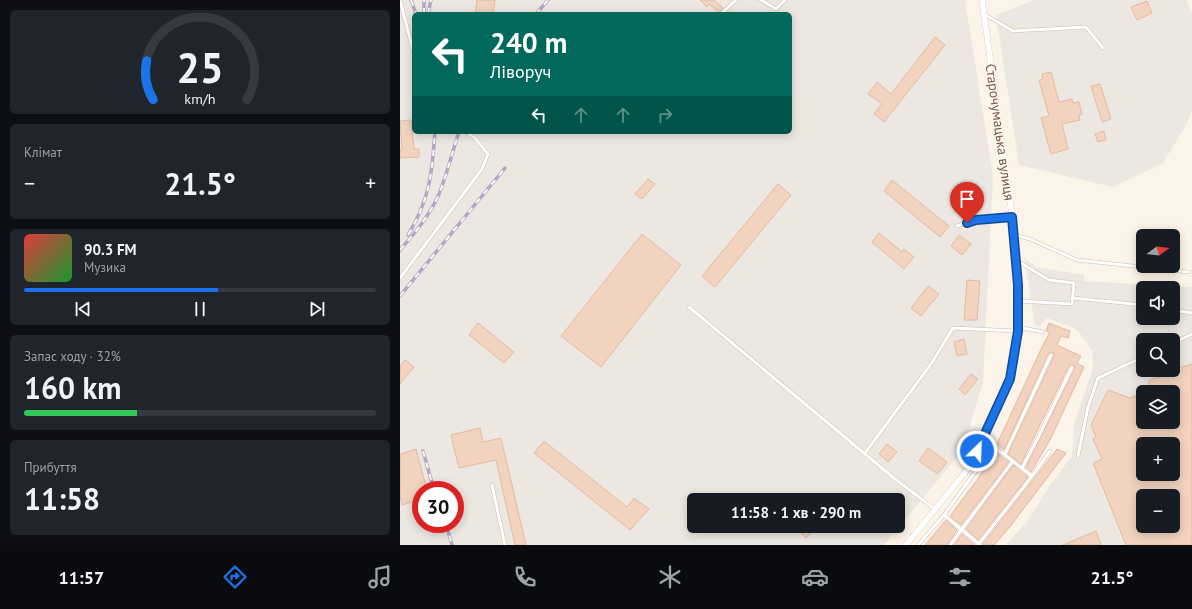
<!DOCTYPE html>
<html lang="uk">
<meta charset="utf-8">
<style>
:root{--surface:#171b24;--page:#20242c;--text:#f1f3f6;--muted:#9ea1a6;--line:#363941;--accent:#1a73e8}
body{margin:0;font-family:"PT Sans",sans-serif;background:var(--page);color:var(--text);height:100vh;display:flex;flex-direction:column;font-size:15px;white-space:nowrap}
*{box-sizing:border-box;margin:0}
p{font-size:13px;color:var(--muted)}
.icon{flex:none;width:22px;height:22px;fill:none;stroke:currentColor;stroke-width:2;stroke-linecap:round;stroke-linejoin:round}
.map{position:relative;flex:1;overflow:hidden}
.details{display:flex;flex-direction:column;gap:10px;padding:10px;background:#0d0f14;width:400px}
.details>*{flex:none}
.hud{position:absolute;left:12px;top:12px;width:380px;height:122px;border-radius:6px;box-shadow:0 2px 10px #0003;background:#00695c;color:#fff;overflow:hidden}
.needle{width:26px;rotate:75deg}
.buttons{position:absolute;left:736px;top:229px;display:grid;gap:8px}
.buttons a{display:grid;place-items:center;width:44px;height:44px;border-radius:6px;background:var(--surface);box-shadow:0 2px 10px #0003;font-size:20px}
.speed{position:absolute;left:12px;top:481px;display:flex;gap:8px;font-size:20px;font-weight:700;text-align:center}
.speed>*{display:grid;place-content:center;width:52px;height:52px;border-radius:50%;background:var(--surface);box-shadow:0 2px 10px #0003;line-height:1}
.speed .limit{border:6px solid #d22;background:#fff;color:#111}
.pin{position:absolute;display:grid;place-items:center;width:34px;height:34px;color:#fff;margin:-41px -17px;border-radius:50% 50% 50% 0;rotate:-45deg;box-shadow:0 0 4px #0007}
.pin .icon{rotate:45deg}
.me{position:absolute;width:44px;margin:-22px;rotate:24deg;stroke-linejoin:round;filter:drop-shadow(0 0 3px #0008)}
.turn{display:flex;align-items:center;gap:14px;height:84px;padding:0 12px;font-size:18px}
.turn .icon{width:52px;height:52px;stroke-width:2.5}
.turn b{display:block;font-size:28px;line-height:34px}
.lanes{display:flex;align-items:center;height:38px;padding:0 12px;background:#0003;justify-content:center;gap:20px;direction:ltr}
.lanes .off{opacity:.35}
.big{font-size:30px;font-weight:800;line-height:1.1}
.details .tile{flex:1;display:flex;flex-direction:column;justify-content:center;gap:6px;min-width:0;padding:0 14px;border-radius:6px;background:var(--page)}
.details .dial{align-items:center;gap:0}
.dial svg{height:104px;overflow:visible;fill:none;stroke:var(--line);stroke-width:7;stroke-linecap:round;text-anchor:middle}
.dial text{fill:var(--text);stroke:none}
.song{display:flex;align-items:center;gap:12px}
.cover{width:48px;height:48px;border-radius:6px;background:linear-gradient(135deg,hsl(0 70% 55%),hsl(130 70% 35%))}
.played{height:4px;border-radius:2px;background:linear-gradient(90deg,var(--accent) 55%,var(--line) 55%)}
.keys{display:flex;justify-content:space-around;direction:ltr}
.heat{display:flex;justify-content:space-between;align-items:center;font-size:22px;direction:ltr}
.charge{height:6px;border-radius:3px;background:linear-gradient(90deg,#34c759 32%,var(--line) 0)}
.trip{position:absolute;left:287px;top:493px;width:218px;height:40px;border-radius:6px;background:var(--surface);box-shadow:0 2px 10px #0003;font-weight:800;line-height:40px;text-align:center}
.tab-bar{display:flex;height:64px;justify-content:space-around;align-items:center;background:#090b0e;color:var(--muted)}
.tab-bar .icon{width:28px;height:28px}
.tab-bar .on{color:var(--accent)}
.tab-bar b{font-size:18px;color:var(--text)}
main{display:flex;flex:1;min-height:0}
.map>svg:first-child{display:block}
.industrial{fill:#ede7e1;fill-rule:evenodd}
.building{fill:#f2d3bf;stroke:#e4baa0;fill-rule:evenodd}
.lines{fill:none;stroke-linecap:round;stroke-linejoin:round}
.lane-casing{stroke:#cebcae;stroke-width:4}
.street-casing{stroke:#cebcae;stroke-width:6}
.lane{stroke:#fff;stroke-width:3}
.street{stroke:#fff;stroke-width:5.5}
.rail-casing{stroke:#b7a5c7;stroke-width:3.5}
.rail{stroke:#fff8ee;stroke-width:2;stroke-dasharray:6;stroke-linecap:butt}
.route-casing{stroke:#114b97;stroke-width:10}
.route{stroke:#1a73e8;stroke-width:7}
.labels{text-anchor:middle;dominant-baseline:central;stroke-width:3.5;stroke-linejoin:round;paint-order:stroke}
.street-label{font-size:14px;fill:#775b4c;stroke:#fff8ee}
</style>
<main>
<section class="details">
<div class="tile dial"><svg viewBox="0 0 100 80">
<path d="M14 69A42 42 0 1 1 86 69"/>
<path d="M14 69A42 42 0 0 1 9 39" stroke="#1a73e8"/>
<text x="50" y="56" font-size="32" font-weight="700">25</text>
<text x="50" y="72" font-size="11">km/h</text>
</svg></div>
<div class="tile"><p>Клімат</p>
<div class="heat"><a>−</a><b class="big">21.5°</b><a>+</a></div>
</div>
<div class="tile">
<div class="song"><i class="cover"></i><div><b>90.3 FM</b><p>Музика</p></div></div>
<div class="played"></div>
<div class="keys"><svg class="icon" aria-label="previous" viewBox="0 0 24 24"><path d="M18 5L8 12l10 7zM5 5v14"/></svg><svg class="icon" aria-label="pause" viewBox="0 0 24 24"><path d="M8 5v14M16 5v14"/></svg><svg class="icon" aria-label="next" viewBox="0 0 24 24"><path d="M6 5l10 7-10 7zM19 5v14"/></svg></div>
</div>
<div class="tile"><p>Запас ходу · 32%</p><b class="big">160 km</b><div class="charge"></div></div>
<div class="tile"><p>Прибуття</p><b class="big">11:58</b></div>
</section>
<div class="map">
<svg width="792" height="545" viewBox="0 0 792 545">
<rect width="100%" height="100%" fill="#fcf4e8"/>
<g class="industrial">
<path d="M0 0H565L593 176 583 382 562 451 484 545H0ZM14 14H390V132H14ZM21 490H55V524H21ZM294 500H498V526H294Z"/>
<polygon points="634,0 786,0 792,14 792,110 786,125 763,163 713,187 619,165 596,15"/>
<path d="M624 257 636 267 684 275V281L792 287V545H606L628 520 648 488 672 456 674 424 693 368 692 351 679 332 674 328 647 318 639 327 635 325ZM743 288H773V318H743ZM743 340H773V370H743ZM743 392H773V422H743ZM743 444H773V474H743ZM743 496H773V526H743Z"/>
</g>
<g class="building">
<polygon points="77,0 95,0 93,14 75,14"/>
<polygon points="300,0 314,0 323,8 319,12 309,4 307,7"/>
<polygon points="747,1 752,13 737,20 731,7"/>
<polygon points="535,37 545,45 484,122 474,114 482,104 468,94 477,82 491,94"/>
<polygon points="651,72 659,102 672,99 673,103 679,102 682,114 679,115 680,120 662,124 668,149 651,154 641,118 649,116 639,80 643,79 642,74"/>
<polygon points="700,84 711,119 702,122 691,86"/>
<polygon points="11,120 14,149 19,149 19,157 0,158 0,150 2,150 0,121"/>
<polygon points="704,131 706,140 698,142 695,134"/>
<polygon points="248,179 255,184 242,199 235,194"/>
<polygon points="492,180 549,226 540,237 484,191"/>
<polygon points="378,184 391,195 315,287 302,276"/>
<polygon points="479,233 502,252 504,249 514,257 504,269 472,242"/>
<polygon points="242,234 281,265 201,367 161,336"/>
<polygon points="559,235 571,244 562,255 551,246"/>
<polygon points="567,280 580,281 577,320 564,320"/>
<polygon points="528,286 539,294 521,316 511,308"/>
<polygon points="78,323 114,352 104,363 69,335"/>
<polygon points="649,323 670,331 668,338 661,336 657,345 681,356 677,363 684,367 650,440 631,472 626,467 675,368 674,365 669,366 621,464 608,454 654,356 653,352 648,354 604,450 597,444 642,347 650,332 646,331"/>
<polygon points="564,339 567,354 557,356 554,342"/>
<polygon points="5,360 14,367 0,384 0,366"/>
<path d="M792 364V545H726L693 463 702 459 693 439 696 437 691 425 708 390 730 398 743 393V422H773V392H740L750 388 748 382H750V379L761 377V375L772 373V370ZM743 444H773V474H743ZM743 496H773V526H743Z"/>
<polygon points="571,374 578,379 565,395 559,389"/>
<polygon points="80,428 83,442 101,438 126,545 115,545 96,460 59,468 51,435"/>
<polygon points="144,441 227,507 234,498 249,509 230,530 134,453"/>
<polygon points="487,444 497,452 488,462 479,454"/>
<polygon points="528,448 547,462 538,474 519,461"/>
<polygon points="16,449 27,490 21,490 21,499 2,505 0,496 0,454"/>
<polygon points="657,449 666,453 609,528 594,545 582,545"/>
<polygon points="597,453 609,462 561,525 550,516"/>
<polygon points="613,465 628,477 578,540 566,529"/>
<polygon points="546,520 557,530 547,545 525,545"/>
<polygon points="393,526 416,526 406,538"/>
<polygon points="696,531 701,545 663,545"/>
<polygon points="562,534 575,545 554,545"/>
</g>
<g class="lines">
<defs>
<g id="lane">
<polyline points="0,0 14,54"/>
<polyline points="361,0 376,9 385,0"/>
<polyline points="321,14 336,0"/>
<polyline points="584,14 613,31 686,27 703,48"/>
<polyline points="557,226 576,220 612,217"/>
<polyline points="614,235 630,239 677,260 789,272"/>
<polyline points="616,260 649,280 674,283 672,304 618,301"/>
<polyline points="0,278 82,169 88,154 75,138 66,132"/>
<polyline points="673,298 743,305"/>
<polyline points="289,307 495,479 536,510"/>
<polyline points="773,310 792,313"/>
<polyline points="618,327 643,332"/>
<polyline points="773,343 792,334"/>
<polyline points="583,438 632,476"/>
<polyline points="465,453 531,364 553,328 618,331"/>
<polyline points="605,454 651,355"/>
<polyline points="678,456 688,407 698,378 743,357"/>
<polyline points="622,468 639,436 672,367"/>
<polyline points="92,485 105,545"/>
<polyline points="544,515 579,544"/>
<polyline points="518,545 544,515 594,446"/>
<polyline points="550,545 613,461"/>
<polyline points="578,545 632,476 650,451"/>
</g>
<polyline id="street" points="506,545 571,465 610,379 618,331 618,285 613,222 582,0"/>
</defs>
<use href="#lane" class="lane-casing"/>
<use href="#street" class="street-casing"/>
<use href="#lane" class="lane"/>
<use href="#street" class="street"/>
<defs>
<g id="rail">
<polyline points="11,0 16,14"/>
<polyline points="24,14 24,0"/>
<polyline points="28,14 31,0"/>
<polyline points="136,14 148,0"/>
<path d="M8 235C30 199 32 173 35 132"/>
<path d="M0 250C15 233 30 215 39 194 47 174 52 153 59 132"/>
<polyline points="0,296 105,168"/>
<polyline points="23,451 34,490"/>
<polyline points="46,524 52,545"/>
</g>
</defs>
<use href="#rail" class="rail-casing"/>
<use href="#rail" class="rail"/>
</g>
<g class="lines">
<defs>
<polyline id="route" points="567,223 576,220 612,217 618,285 618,331 610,379 577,451"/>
</defs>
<use href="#route" class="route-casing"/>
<use href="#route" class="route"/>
</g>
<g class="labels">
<g class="street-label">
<text transform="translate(600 132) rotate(82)">Старочумацька вулиця</text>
</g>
</g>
</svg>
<div class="buttons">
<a><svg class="needle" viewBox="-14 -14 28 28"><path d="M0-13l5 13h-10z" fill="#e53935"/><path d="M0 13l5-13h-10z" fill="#9ea1a6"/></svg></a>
<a><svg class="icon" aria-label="sound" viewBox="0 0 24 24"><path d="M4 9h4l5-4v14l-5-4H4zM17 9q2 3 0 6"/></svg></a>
<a><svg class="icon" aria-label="search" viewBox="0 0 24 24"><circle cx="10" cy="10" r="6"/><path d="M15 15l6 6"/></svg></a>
<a><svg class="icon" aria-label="layers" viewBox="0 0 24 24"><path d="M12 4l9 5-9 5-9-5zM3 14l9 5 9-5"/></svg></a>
<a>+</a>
<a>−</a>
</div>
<div class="speed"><div class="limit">30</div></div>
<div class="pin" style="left:567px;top:223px;background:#d93025"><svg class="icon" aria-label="arrive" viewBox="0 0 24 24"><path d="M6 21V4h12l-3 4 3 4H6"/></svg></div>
<svg class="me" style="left:577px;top:451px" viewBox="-20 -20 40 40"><circle r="17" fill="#1a73e8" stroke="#fff" stroke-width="3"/><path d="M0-11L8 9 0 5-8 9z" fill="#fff"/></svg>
<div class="trip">11:58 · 1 хв · 290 m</div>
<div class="hud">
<div class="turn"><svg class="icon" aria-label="left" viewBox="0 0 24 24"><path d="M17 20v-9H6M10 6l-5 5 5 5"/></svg><div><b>240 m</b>Ліворуч</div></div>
<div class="lanes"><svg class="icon" aria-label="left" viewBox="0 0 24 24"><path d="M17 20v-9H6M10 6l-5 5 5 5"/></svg><svg class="icon off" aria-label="ahead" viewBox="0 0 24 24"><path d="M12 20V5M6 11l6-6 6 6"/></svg><svg class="icon off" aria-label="ahead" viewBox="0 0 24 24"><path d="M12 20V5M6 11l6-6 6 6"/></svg><svg class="icon off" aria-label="right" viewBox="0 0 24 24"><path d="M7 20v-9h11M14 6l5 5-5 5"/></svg></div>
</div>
</div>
</main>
<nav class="tab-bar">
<b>11:57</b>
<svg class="icon on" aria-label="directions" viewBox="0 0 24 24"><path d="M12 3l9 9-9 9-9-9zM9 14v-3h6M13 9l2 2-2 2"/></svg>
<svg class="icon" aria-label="music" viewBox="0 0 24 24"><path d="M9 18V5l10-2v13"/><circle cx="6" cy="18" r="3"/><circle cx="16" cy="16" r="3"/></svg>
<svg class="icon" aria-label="phone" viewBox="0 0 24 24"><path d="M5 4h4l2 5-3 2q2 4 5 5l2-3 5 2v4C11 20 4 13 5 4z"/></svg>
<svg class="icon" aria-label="climate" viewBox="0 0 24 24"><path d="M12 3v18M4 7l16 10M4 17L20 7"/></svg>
<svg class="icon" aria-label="car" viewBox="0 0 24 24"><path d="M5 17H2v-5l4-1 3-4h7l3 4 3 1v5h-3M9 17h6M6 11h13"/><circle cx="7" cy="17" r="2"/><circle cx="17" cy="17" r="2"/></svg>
<svg class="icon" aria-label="filters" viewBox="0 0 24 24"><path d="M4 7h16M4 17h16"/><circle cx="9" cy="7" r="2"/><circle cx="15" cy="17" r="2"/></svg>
<b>21.5°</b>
</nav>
